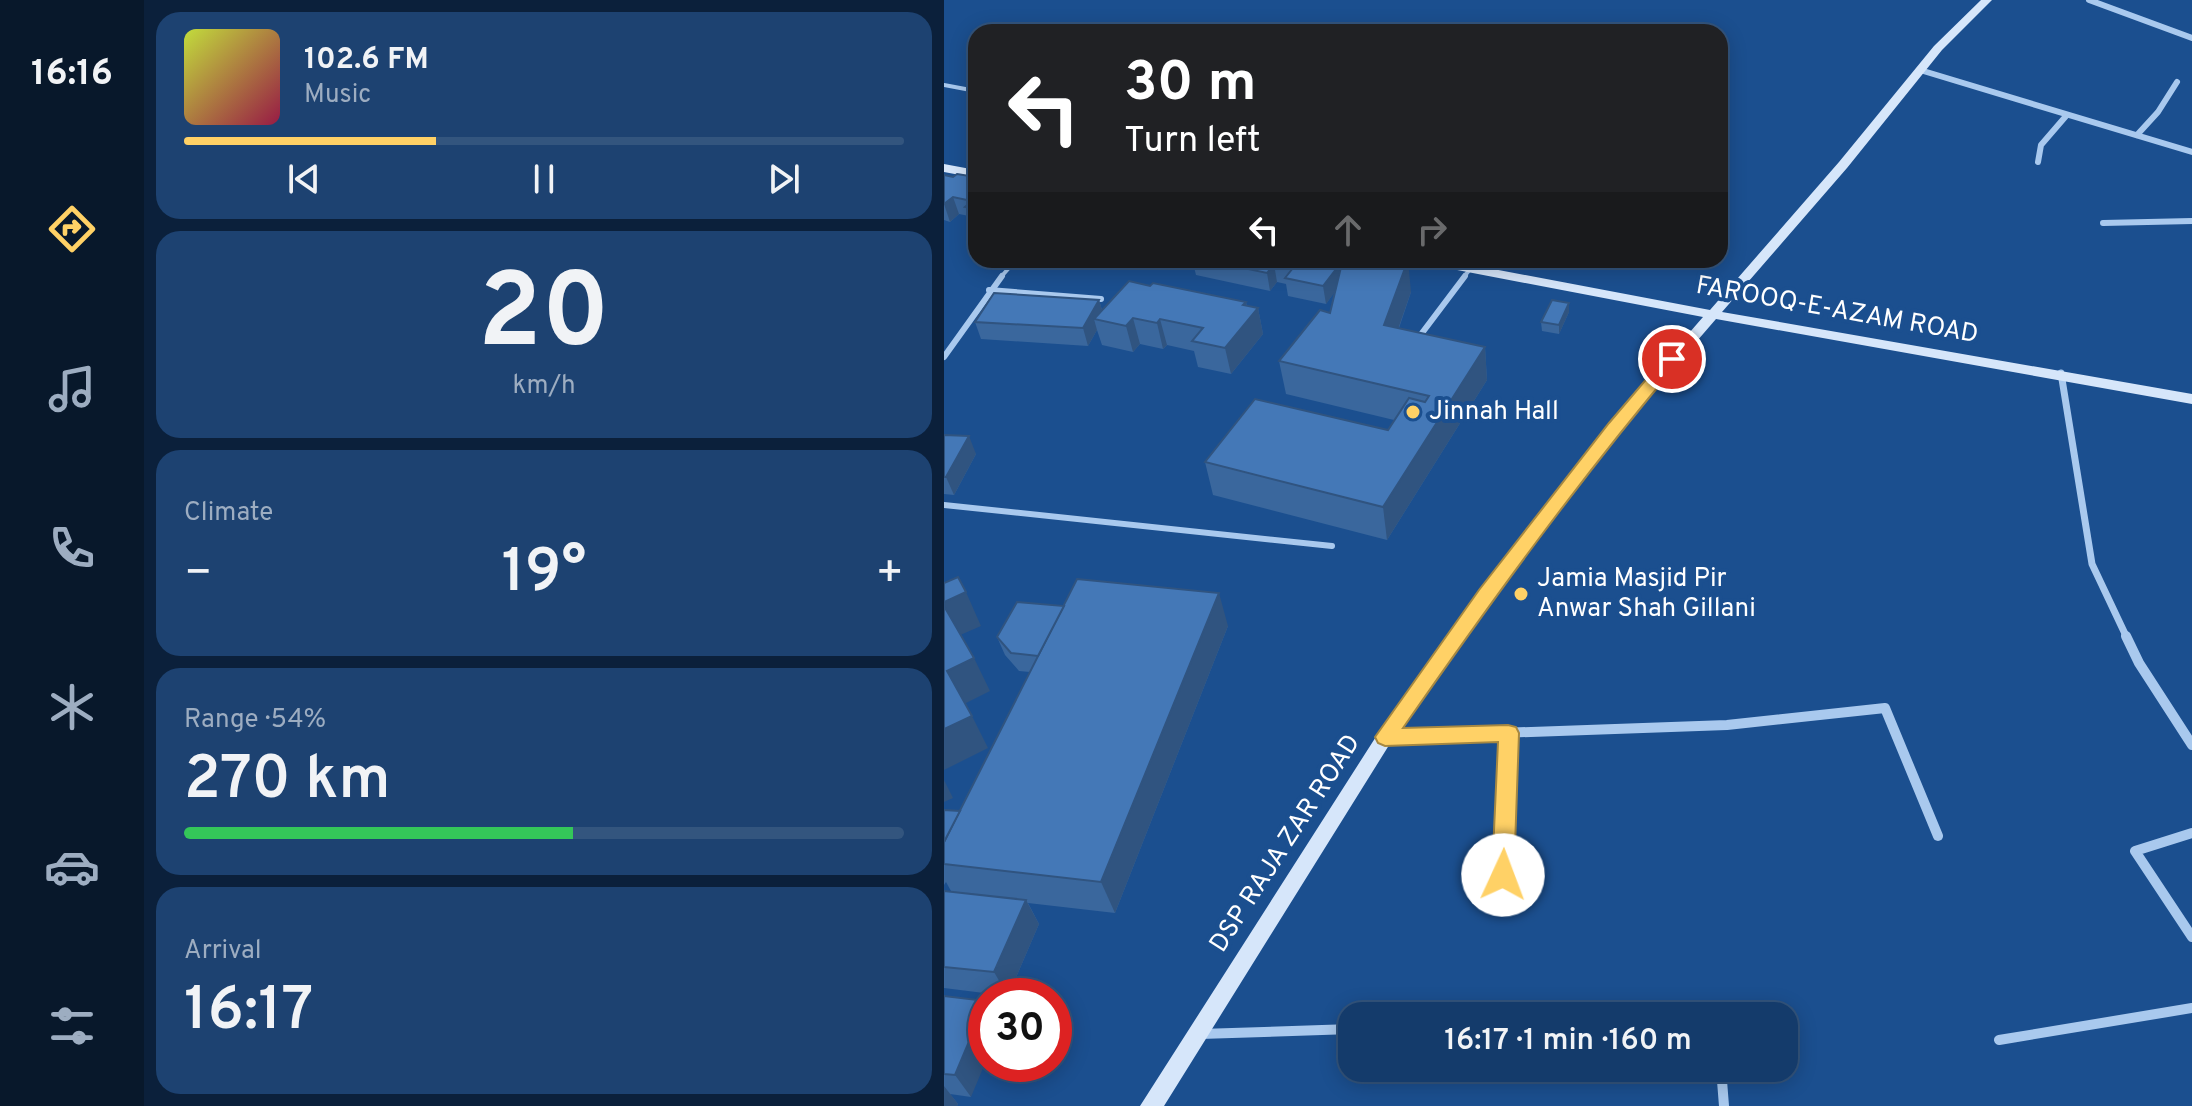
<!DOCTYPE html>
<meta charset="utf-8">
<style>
:root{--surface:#143b6b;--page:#1d4271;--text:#f1f3f6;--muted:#9dadc1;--line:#33557e;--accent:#ffd166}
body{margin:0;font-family:Overpass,sans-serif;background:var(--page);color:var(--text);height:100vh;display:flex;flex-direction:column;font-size:30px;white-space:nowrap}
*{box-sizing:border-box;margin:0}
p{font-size:26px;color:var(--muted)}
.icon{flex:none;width:44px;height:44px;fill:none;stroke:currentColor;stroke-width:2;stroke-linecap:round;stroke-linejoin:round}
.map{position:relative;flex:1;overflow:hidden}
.details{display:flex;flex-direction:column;gap:12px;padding:12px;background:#0b203b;width:800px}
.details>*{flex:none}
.banner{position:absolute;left:24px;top:24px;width:760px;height:244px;border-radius:24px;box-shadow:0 4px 20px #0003,0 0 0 2px var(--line);background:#202124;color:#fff;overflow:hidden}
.speed{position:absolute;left:24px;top:978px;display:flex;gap:16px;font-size:40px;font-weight:700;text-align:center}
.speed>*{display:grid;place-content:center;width:104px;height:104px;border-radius:50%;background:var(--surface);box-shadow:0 4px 20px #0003,0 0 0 2px var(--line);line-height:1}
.speed .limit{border:12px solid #d22;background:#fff;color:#111}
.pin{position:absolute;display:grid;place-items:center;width:68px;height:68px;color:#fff;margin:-34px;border:4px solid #fff;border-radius:50%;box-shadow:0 2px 8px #0007}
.me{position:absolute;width:88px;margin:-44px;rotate:2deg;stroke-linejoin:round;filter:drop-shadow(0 0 6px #0008)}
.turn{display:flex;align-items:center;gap:28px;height:168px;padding:0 24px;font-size:36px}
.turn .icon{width:104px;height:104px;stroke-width:2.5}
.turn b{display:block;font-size:56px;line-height:68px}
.lanes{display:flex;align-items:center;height:76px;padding:0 24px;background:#0003;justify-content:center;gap:40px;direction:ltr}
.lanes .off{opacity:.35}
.big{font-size:60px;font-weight:600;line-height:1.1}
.details .card{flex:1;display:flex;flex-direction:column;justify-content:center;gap:12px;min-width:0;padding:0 28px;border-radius:24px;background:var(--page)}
.details .dial{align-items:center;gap:0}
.dial b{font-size:104px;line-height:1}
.song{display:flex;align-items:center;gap:24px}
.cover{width:96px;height:96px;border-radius:12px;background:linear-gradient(135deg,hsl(70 70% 55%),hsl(340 70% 35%))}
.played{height:8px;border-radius:4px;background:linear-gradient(90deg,var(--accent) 35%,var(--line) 35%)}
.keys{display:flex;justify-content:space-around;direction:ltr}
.heat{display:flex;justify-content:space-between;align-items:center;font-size:44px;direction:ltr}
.charge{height:12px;border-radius:6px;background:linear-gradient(90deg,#34c759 54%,var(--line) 0)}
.trip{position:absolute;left:394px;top:1002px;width:460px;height:80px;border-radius:24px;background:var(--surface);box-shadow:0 4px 20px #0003,0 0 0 2px var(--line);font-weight:600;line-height:80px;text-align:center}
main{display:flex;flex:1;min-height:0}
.tab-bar{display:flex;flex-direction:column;width:144px;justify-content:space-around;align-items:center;background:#08182b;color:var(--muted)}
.tab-bar .icon{width:56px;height:56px}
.tab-bar .selected{color:var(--accent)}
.tab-bar b{font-size:36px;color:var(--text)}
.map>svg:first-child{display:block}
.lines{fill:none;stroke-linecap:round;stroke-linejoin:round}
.lane-far1{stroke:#a9c9ee;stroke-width:4}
.lane{stroke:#a9c9ee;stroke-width:6}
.street-far2{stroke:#a9c9ee;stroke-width:6}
.street-far1{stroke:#a9c9ee;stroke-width:7}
.street{stroke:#a9c9ee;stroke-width:10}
.secondary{fill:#d6e6fa;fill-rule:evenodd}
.wall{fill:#3a679d}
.shaded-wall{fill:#305480}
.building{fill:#4478b7;stroke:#305480;stroke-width:2}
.route{fill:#ffd166;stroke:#a68842;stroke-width:2}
.poi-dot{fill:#ffd166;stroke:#1b4f8f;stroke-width:3}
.labels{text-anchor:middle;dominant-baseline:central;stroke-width:8;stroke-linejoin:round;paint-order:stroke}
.street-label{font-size:26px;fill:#fff;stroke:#1b4f8f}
.poi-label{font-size:26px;fill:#fff;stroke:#1b4f8f;text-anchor:start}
</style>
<main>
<nav class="tab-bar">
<b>16:16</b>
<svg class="icon selected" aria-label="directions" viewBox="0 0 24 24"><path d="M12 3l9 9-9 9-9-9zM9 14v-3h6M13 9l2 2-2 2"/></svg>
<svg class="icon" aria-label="music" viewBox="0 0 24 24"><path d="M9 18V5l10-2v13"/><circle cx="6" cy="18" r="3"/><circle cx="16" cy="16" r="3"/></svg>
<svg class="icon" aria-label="phone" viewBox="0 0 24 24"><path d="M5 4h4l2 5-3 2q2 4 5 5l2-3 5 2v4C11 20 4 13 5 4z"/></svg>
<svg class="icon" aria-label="climate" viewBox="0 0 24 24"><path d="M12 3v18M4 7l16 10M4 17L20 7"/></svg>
<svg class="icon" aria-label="car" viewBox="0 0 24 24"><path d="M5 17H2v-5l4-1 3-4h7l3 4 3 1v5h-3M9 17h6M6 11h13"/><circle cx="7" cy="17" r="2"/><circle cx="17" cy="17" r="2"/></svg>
<svg class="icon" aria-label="filters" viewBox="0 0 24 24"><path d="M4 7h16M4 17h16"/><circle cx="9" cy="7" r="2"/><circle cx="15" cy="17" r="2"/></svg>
</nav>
<section class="details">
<div class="card">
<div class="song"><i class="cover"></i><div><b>102.6 FM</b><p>Music</p></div></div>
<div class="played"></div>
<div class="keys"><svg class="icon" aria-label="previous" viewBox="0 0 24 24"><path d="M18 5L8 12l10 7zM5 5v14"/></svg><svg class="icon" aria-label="pause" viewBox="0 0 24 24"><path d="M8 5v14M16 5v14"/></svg><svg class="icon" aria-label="next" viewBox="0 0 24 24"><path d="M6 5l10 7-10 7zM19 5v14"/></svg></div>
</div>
<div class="card dial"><b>20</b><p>km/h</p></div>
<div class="card"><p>Climate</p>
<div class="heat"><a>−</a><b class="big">19°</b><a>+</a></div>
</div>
<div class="card"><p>Range · 54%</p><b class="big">270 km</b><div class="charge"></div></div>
<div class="card"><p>Arrival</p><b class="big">16:17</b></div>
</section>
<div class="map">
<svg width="1248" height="1106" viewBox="0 0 1248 1106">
<rect width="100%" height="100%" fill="#1b4f8f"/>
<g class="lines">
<g class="lane-far1">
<polyline points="0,85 32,91"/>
<polyline points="56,278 72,260"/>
<polyline points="519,278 527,268"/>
</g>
<g class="lane">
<polyline points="45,290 157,299"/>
<polyline points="475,337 521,276"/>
<polyline points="0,357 58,276"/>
<polyline points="0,505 388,546"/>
</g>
<g class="street-far2">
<polyline points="1145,0 1248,38"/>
<polyline points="976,70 1248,152"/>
<polyline points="1193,135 1214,112 1233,82"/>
<polyline points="1094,162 1097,145 1122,116"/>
<polyline points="1159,223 1248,221"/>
</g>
<polyline class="street-far1" points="1117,373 1148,564 1183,638"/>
<g class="street">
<polyline points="1182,636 1195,663 1248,745"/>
<polyline points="442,737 783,725 941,708 994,836"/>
<polyline points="1248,833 1191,851 1248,937"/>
<polyline points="559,875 564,733"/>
<polyline points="753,1016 759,1016"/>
<polyline points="256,1034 408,1029"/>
<polyline points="1055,1040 1248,1008"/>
<polyline points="777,1068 780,1106"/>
</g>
<g class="secondary">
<polygon points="1037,0 1048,0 998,50 903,168 778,312 1248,394 1248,404 772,319 676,430 548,599 447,742 220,1106 196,1106 435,732 536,591 666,424 759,317 482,264 476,260 502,260 766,310 895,162 990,46"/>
<polygon points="0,164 32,170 32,178 0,172"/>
</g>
</g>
<g class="wall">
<polygon points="0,175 9,177 32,177 32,225 28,224 25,216 15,214 6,222 0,220"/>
<polygon points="196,260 407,260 407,263 467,292 455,328 541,347 543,380 443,540 269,495 261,462 444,430 450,420 342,394 335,361 386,313 391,291 382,304 344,296 342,284 333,282 326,291 252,275 249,263 240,261 233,269 196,262"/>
<polygon points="206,286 302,302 303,306 314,308 319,334 287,374 254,367 250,351 223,345 219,349 196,344 189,352 158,345 153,330 144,346 37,339 31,322 155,300 158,310"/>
<polygon points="625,312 615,334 598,331 597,322"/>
<polygon points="0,435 32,454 10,495 0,494"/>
<polygon points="284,626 171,913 84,903 95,924 64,996 0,988 0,891 7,891 2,882 0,885 0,810 16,811 86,672 75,671 61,655 53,637"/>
<polygon points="0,996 27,1097 6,1094 14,1104 13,1106 0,1106"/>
</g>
<g class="shaded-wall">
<polygon points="9,197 15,214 6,222 0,204"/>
<polygon points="231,260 240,260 233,269"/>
<polygon points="399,260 407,260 408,269 382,304 379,286"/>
<polygon points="464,260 467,292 444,358 440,325"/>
<polygon points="330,264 333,282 326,291 323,273"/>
<polygon points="155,300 160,317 150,319 153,330 144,346 139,328"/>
<polygon points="302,302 305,319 314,308 319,334 287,374 281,348 299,305"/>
<polygon points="625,303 625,312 615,334 615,325"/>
<polygon points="189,318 196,344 189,352 182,326"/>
<polygon points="216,319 223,345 219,349 213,323"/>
<polygon points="541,347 543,380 443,540 439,507"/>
<polygon points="25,436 32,454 10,495 2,477"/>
<polygon points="22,592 37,626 14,636 0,606 0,602"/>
<polygon points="275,593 284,626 171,913 157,882"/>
<polygon points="30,658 46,691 20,704 3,671"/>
<polygon points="28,716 44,748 0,770 0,729"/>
<polygon points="0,780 9,798 0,802"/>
<polygon points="82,900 95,924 64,996 50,972"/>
<polygon points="42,1003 42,1061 27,1097 11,1075"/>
<polygon points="0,1086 14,1104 13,1106 0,1106"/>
</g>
<g class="building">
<polygon points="13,174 32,177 32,209 21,207 28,201 9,197 0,204 0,175 9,177"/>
<polygon points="261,260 399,260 379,286 341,278 349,268 330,264 323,273"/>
<polygon points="429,260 464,260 440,325 541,347 439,507 261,462 311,399 444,430 465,398 481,402 485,396 335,361 376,310 386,313 398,263 428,263"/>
<polygon points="185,281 206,286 209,283 302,302 299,305 314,308 281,348 248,341 259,328 216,319 213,323 189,318 182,326 150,319"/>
<polygon points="50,293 155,300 139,328 31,322"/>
<polygon points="608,300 625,303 615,325 597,322"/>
<polygon points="0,435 25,436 2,477 0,477"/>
<polygon points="14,577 22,592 0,602 0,583"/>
<polygon points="133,579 275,593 157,882 0,864 0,842"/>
<polygon points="73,602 120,606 94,656 67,653 53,637"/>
<polygon points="0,606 30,658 3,671 28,716 0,729"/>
<polygon points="0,810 16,811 0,842"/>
<polygon points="0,891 82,900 50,972 0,967"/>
<polygon points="0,996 42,1001 11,1075 0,1074"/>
</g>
<path class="route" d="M728 354 734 356V363C635 480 546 603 459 728L564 725 572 727 575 733 570 875 567 882 559 885 551 882 548 875 554 742 441 746 434 743 431 737 535 590 665 423 722 356Z"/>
<g class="poi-dot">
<circle cx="469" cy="412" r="8"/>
<circle cx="577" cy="594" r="8"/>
</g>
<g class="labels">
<g class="street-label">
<text transform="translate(893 311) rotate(10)">FAROOQ-E-AZAM ROAD</text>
<text transform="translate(342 844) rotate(-57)">DSP RAJA ZAR ROAD</text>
</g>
<g class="poi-label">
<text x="485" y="412">Jinnah Hall</text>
<text x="593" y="579">Jamia Masjid Pir<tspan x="593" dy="30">Anwar Shah Gillani</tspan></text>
</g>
</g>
</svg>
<div class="speed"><div class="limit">30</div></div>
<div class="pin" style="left:728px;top:359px;background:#d93025"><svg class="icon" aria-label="arrive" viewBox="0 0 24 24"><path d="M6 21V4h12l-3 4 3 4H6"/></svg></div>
<svg class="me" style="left:559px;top:875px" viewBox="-20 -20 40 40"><circle r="19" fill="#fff"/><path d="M0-13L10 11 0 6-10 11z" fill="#ffd166"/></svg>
<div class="trip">16:17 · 1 min · 160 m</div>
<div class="banner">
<div class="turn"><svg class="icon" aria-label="left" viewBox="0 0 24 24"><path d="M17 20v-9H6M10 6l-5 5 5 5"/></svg><div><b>30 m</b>Turn left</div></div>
<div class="lanes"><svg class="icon" aria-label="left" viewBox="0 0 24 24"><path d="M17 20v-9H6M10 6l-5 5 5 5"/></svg><svg class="icon off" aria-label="ahead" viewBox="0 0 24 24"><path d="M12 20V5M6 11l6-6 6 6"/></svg><svg class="icon off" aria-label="right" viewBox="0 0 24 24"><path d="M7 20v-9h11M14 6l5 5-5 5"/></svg></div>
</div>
</div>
</main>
